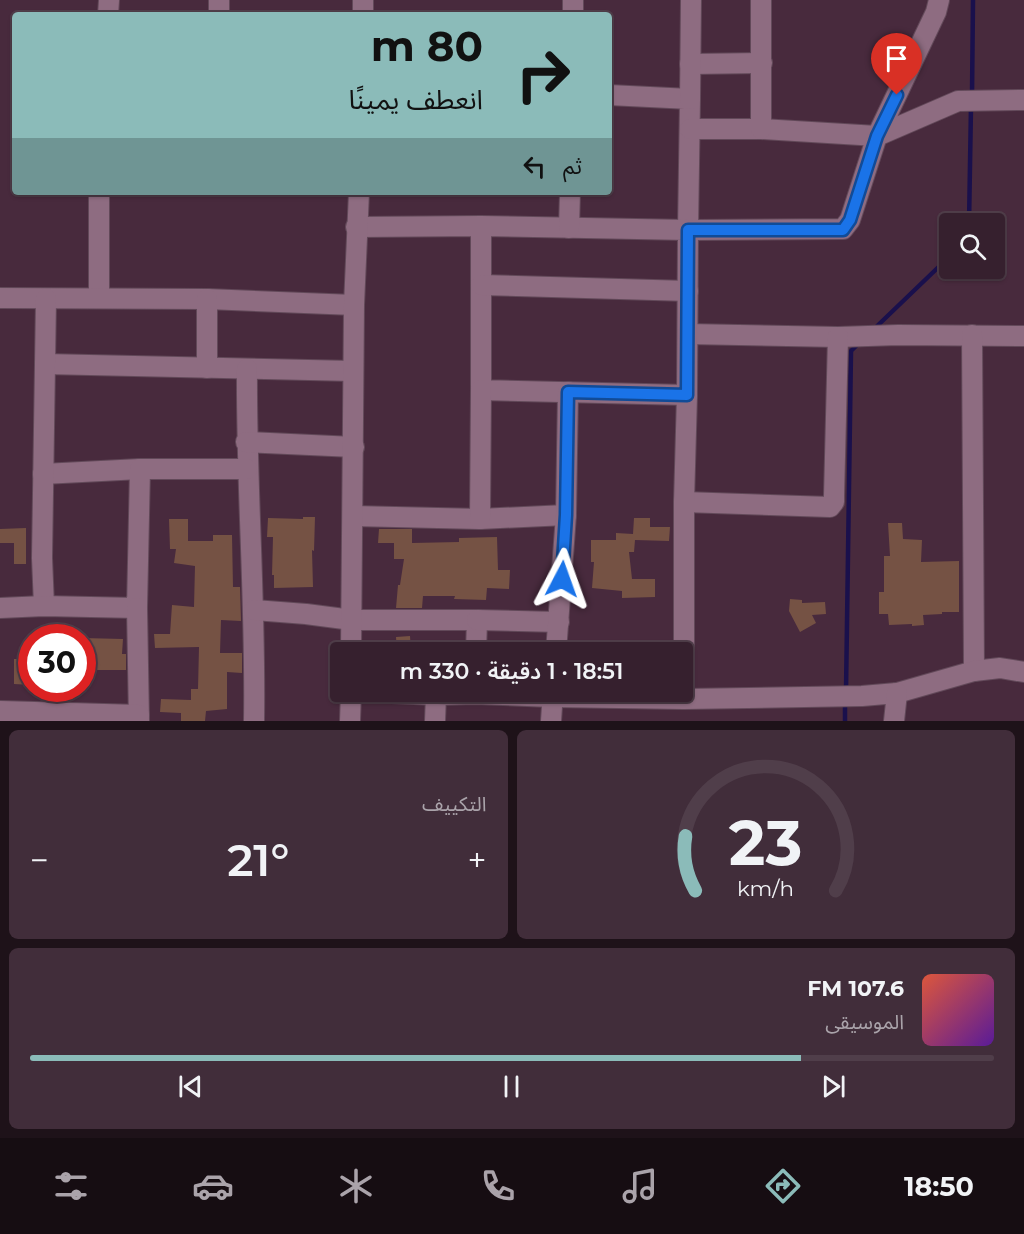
<!DOCTYPE html>
<html lang="ar">
<meta charset="utf-8">
<style>
:root{--surface:#36202e;--page:#412d3a;--text:#f1f3f6;--muted:#aaa3aa;--line:#503e4a;--accent:#8bbbb9}
body{margin:0;font-family:Montserrat,"Noto Sans Arabic",sans-serif;background:var(--page);color:var(--text);direction:rtl;height:100vh;display:flex;flex-direction:column;font-size:22px;white-space:nowrap}
*{box-sizing:border-box;margin:0}
p{font-size:20px;color:var(--muted)}
.icon{flex:none;width:33px;height:33px;fill:none;stroke:currentColor;stroke-width:2;stroke-linecap:round;stroke-linejoin:round}
.map{position:relative;height:721px;overflow:hidden;direction:ltr}
.drawer{display:flex;flex-direction:column;gap:9px;padding:9px;background:#1e1219;flex:1}
.drawer>*{flex:none}
.top-card{position:absolute;left:12px;top:12px;width:600px;height:183px;border-radius:6px;box-shadow:0 2px 4px #0004,0 0 0 2px var(--line);direction:rtl;background:#8bbbb9;color:#111;overflow:hidden}
.controls{position:absolute;left:939px;top:213px;display:grid;gap:12px}
.controls a{display:grid;place-items:center;width:66px;height:66px;border-radius:6px;background:var(--surface);box-shadow:0 2px 4px #0004,0 0 0 2px var(--line);font-size:30px}
.speed{position:absolute;left:18px;top:624px;display:flex;gap:12px;font-size:30px;font-weight:700;text-align:center}
.speed>*{display:grid;place-content:center;width:78px;height:78px;border-radius:50%;background:var(--surface);box-shadow:0 2px 4px #0004,0 0 0 2px var(--line);line-height:1}
.speed .limit{border:9px solid #d22;background:#fff;color:#111}
.pin{position:absolute;display:grid;place-items:center;width:51px;height:51px;color:#fff;margin:-62px -26px;border-radius:50% 50% 50% 0;rotate:-45deg;box-shadow:0 0 6px #0007}
.pin .icon{rotate:45deg}
.me{position:absolute;width:66px;margin:-33px;rotate:4deg;stroke-linejoin:round;filter:drop-shadow(0 0 4px #0008)}
.turn{display:flex;align-items:center;gap:21px;height:126px;padding:0 30px;font-size:27px}
.turn .icon{width:78px;height:78px;stroke-width:2.5}
.turn b{display:block;font-size:42px;line-height:51px}
.then{display:flex;align-items:center;height:57px;padding:0 30px;background:#0003;gap:12px;font-size:22px}
.big{font-size:45px;font-weight:600;line-height:1.1}
.drawer .tile{flex:1;display:flex;flex-direction:column;justify-content:center;gap:9px;min-width:0;padding:0 21px;border-radius:9px;background:var(--page)}
.drawer .dial{align-items:center;gap:0}
.dial svg{height:156px;overflow:visible;fill:none;stroke:var(--line);stroke-width:7;stroke-linecap:round;text-anchor:middle}
.dial text{fill:var(--text);stroke:none}
.song{display:flex;align-items:center;gap:18px}
.cover{width:72px;height:72px;border-radius:9px;background:linear-gradient(135deg,hsl(10 70% 55%),hsl(270 70% 35%))}
.played{height:6px;border-radius:3px;background:linear-gradient(90deg,var(--accent) 80%,var(--line) 80%)}
.keys{display:flex;justify-content:space-around;direction:ltr}
.heat{display:flex;justify-content:space-between;align-items:center;font-size:33px;direction:ltr}
.drawer .tiles{flex:1;display:grid;gap:9px;grid-template-columns:1fr 1fr}
.tile:last-child{grid-column:span 2}
.trip{position:absolute;left:330px;top:642px;width:363px;height:60px;border-radius:6px;background:var(--surface);box-shadow:0 2px 4px #0004,0 0 0 2px var(--line);font-weight:600;line-height:60px;text-align:center;direction:rtl}
.tabs{display:flex;height:96px;justify-content:space-around;align-items:center;background:#160d12;color:var(--muted)}
.tabs .icon{width:42px;height:42px}
.tabs .current{color:var(--accent)}
.tabs b{font-size:27px;color:var(--text)}
.map>svg:first-child{display:block}
.lines{fill:none;stroke-linecap:round;stroke-linejoin:round}
.stream{stroke:#1a104c;stroke-width:4.5}
.building{fill:#755244}
.minor-casing{stroke:#624959;stroke-width:22}
.minor{stroke:#8e6c81;stroke-width:20}
.route-casing{stroke:#114b97;stroke-width:15}
.route{stroke:#1a73e8;stroke-width:10}
</style>
<div class="map">
<svg width="1024" height="721" viewBox="0 0 1024 721">
<rect width="100%" height="100%" fill="#482a3d"/>
<g class="lines">
<g class="stream">
<polyline points="972,95 973,0"/>
<polyline points="969,224 971,106"/>
<polyline points="874,329 950,256"/>
<polyline points="846,691 851,351 859,343"/>
<polyline points="845,721 845,703"/>
</g>
</g>
<g class="building">
<polygon points="303,517 315,517 314,551 312,550 313,587 274,588 274,575 272,575 273,537 267,537 268,518 303,519"/>
<polygon points="634,518 650,518 650,527 670,527 669,541 635,540 634,552 629,552 632,579 655,579 655,597 622,598 622,591 592,588 594,562 591,562 591,540 616,540 616,533 633,534"/>
<polygon points="169,519 188,519 188,541 213,541 213,535 232,535 233,587 240,587 241,621 221,620 220,653 242,653 242,673 227,672 227,709 206,711 205,721 181,721 181,713 160,712 161,699 191,700 191,689 198,689 199,647 155,648 154,634 170,634 172,605 194,607 195,566 174,563 176,549 170,549"/>
<polygon points="888,523 902,523 903,539 922,540 921,562 959,561 959,612 942,612 942,614 923,615 924,625 912,626 912,624 889,625 888,614 879,614 879,592 884,592 884,556 890,556"/>
<polygon points="26,528 26,564 14,564 14,543 0,543 0,529"/>
<polygon points="379,529 412,529 412,543 459,542 459,538 497,537 498,570 510,570 509,589 487,588 486,600 454,599 455,596 423,596 422,608 396,608 398,585 400,585 404,559 394,559 394,543 378,543"/>
<polygon points="790,599 802,600 802,603 825,602 826,614 812,615 816,623 800,632 789,611"/>
<polygon points="410,636 411,652 397,652 396,637"/>
<polygon points="82,638 123,639 122,654 126,654 126,670 82,670"/>
<polygon points="14,659 32,659 32,685 14,684"/>
</g>
<g class="lines">
<defs>
<g id="minor">
<polyline points="363,0 363,15"/>
<polyline points="108,15 109,0"/>
<polyline points="219,15 219,0"/>
<polyline points="573,15 573,0"/>
<polyline points="690,64 762,63"/>
<polyline points="609,95 690,99 688,230 843,229 850,220 877,136 936,12 939,0"/>
<polyline points="690,99 691,0"/>
<polyline points="690,129 761,129 877,136 958,101 1024,100"/>
<polyline points="761,129 761,0"/>
<polyline points="356,227 481,226 688,230 687,395 481,390 481,226"/>
<polyline points="569,228 570,192"/>
<polyline points="481,285 688,291"/>
<polyline points="99,297 99,192"/>
<polyline points="0,298 207,299 354,305"/>
<polyline points="688,334 838,337 898,335 1024,336"/>
<polyline points="972,335 974,671"/>
<polyline points="45,364 353,371"/>
<polyline points="207,368 207,299"/>
<path d="M247 369C246 486 256 603 254 721"/>
<polyline points="246,442 354,447"/>
<polyline points="43,474 140,469"/>
<polyline points="684,502 830,507 834,502 834,496 838,337"/>
<polyline points="353,516 480,519 566,515"/>
<polyline points="480,519 481,390"/>
<polyline points="44,606 42,558 46,299"/>
<polyline points="0,608 44,606 137,608 140,469 247,469"/>
<polyline points="137,608 139,721"/>
<polyline points="254,610 306,614 352,620 477,620 476,652"/>
<polyline points="477,620 559,622"/>
<polyline points="351,652 354,305 359,192"/>
<polyline points="556,652 566,515 568,392"/>
<polyline points="370,692 436,695"/>
<polyline points="684,699 862,696 897,693 974,671 1000,668 1024,672"/>
<polyline points="0,711 139,715"/>
<polyline points="350,721 351,692"/>
<polyline points="435,721 436,695 475,694 552,697 684,699 684,502 687,395"/>
<polyline points="551,721 553,692"/>
<polyline points="894,721 897,693"/>
</g>
</defs>
<use href="#minor" class="minor-casing"/>
<use href="#minor" class="minor"/>
</g>
<g class="lines">
<defs>
<polyline id="route" points="562,579 566,515 568,392 687,395 688,230 843,230 850,220 877,136 897,95"/>
</defs>
<use href="#route" class="route-casing"/>
<use href="#route" class="route"/>
</g>
</svg>
<div class="controls">
<a><svg class="icon" aria-label="search" viewBox="0 0 24 24"><circle cx="10" cy="10" r="6"/><path d="M15 15l6 6"/></svg></a>
</div>
<div class="speed"><div class="limit">30</div></div>
<div class="pin" style="left:897px;top:95px;background:#d93025"><svg class="icon" aria-label="arrive" viewBox="0 0 24 24"><path d="M6 21V4h12l-3 4 3 4H6"/></svg></div>
<svg class="me" style="left:562px;top:579px" viewBox="-20 -20 40 40"><path d="M0-17L14 15 0 8-14 15z" fill="#1a73e8" stroke="#fff" stroke-width="4"/></svg>
<div class="trip">18:51 · 1 دقيقة · 330 m</div>
<div class="top-card">
<div class="turn"><svg class="icon" aria-label="right" viewBox="0 0 24 24"><path d="M7 20v-9h11M14 6l5 5-5 5"/></svg><div><b>80 m</b>انعطف يمينًا</div></div>
<div class="then">ثم<svg class="icon" aria-label="left" viewBox="0 0 24 24"><path d="M17 20v-9H6M10 6l-5 5 5 5"/></svg></div>
</div>
</div>
<section class="drawer">
<div class="tiles">
<div class="tile dial"><svg viewBox="0 0 100 80">
<path d="M14 69A42 42 0 1 1 86 69"/>
<path d="M14 69A42 42 0 0 1 9 41" stroke="#8bbbb9"/>
<text x="50" y="56" font-size="32" font-weight="700">23</text>
<text x="50" y="72" font-size="11">km/h</text>
</svg></div>
<div class="tile"><p>التكييف</p>
<div class="heat"><a>−</a><b class="big">21°</b><a>+</a></div>
</div>
<div class="tile">
<div class="song"><i class="cover"></i><div><b>107.6 FM</b><p>الموسيقى</p></div></div>
<div class="played"></div>
<div class="keys"><svg class="icon" aria-label="previous" viewBox="0 0 24 24"><path d="M18 5L8 12l10 7zM5 5v14"/></svg><svg class="icon" aria-label="pause" viewBox="0 0 24 24"><path d="M8 5v14M16 5v14"/></svg><svg class="icon" aria-label="next" viewBox="0 0 24 24"><path d="M6 5l10 7-10 7zM19 5v14"/></svg></div>
</div>
</div>
</section>
<nav class="tabs">
<b>18:50</b>
<svg class="icon current" aria-label="directions" viewBox="0 0 24 24"><path d="M12 3l9 9-9 9-9-9zM9 14v-3h6M13 9l2 2-2 2"/></svg>
<svg class="icon" aria-label="music" viewBox="0 0 24 24"><path d="M9 18V5l10-2v13"/><circle cx="6" cy="18" r="3"/><circle cx="16" cy="16" r="3"/></svg>
<svg class="icon" aria-label="phone" viewBox="0 0 24 24"><path d="M5 4h4l2 5-3 2q2 4 5 5l2-3 5 2v4C11 20 4 13 5 4z"/></svg>
<svg class="icon" aria-label="climate" viewBox="0 0 24 24"><path d="M12 3v18M4 7l16 10M4 17L20 7"/></svg>
<svg class="icon" aria-label="car" viewBox="0 0 24 24"><path d="M5 17H2v-5l4-1 3-4h7l3 4 3 1v5h-3M9 17h6M6 11h13"/><circle cx="7" cy="17" r="2"/><circle cx="17" cy="17" r="2"/></svg>
<svg class="icon" aria-label="filters" viewBox="0 0 24 24"><path d="M4 7h16M4 17h16"/><circle cx="9" cy="7" r="2"/><circle cx="15" cy="17" r="2"/></svg>
</nav>
